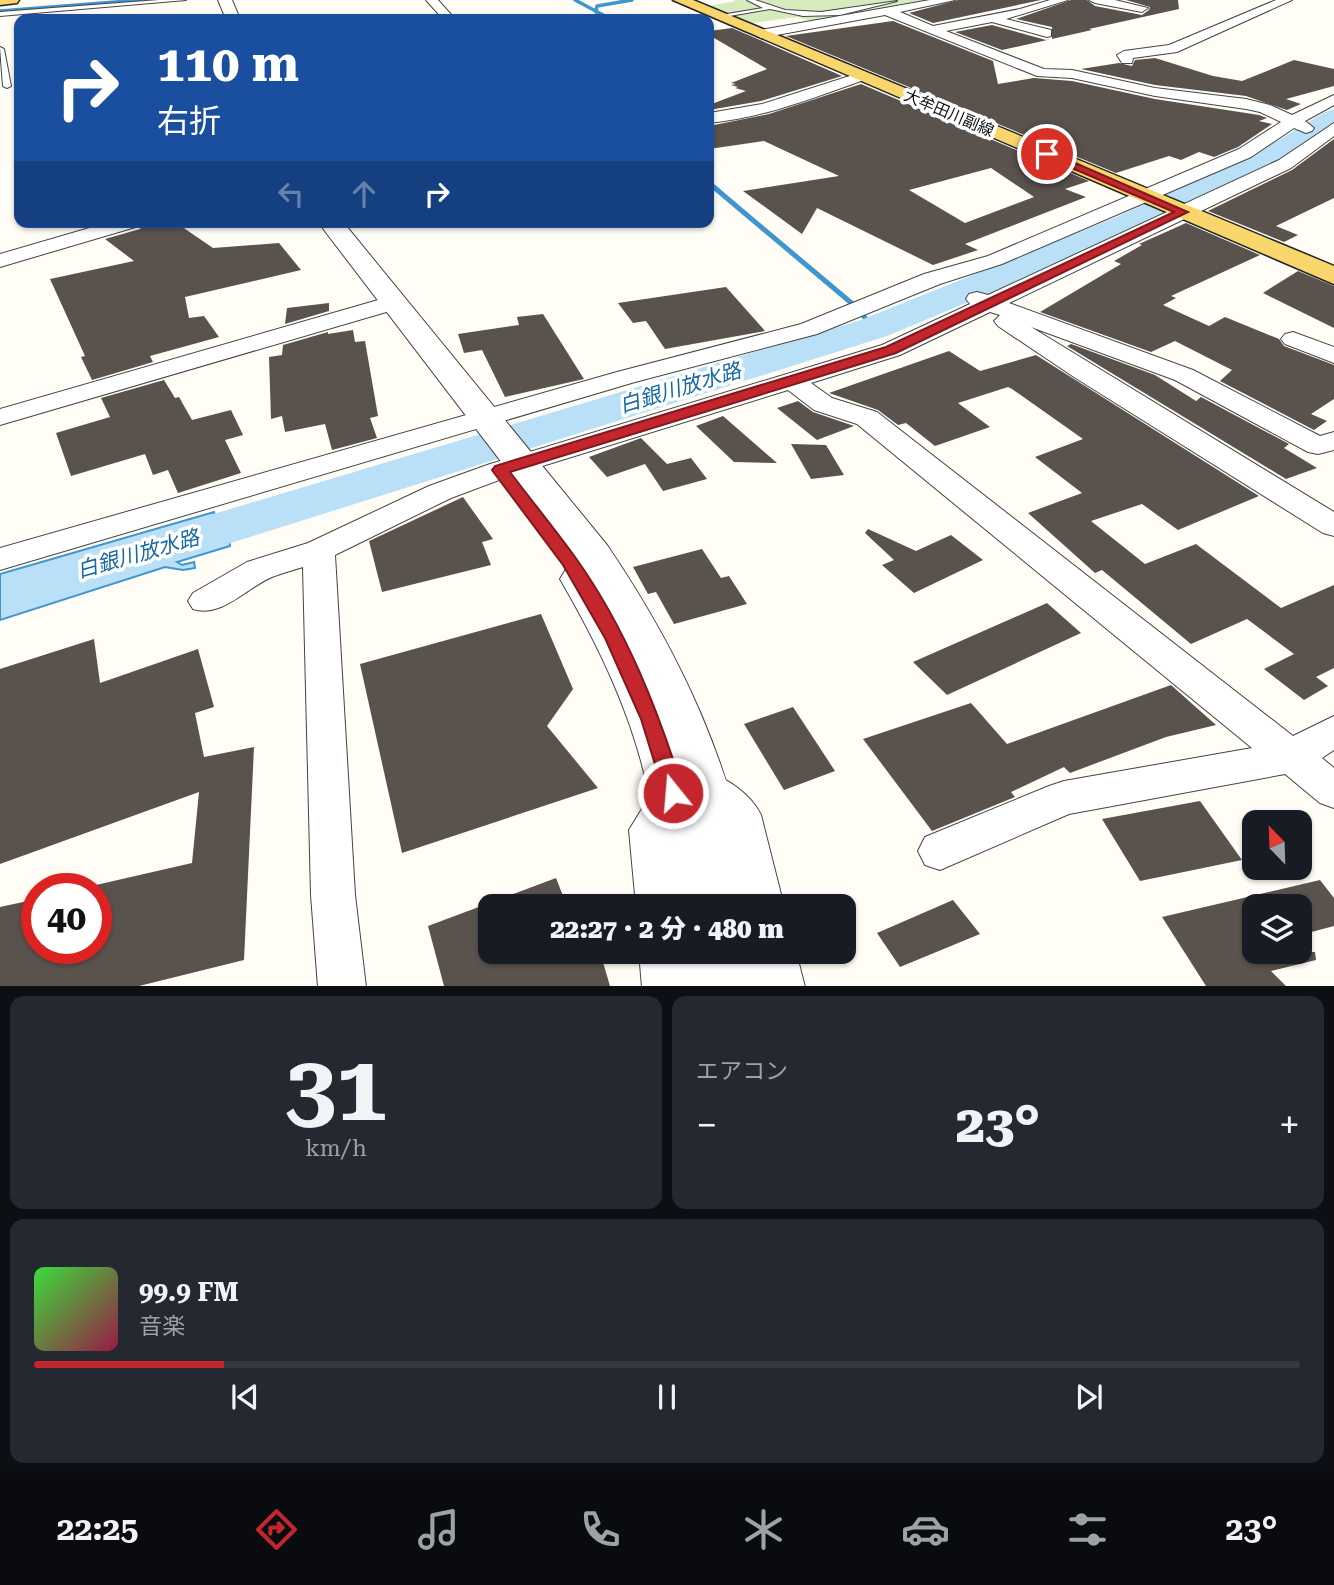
<!DOCTYPE html>
<html lang="ja">
<meta charset="utf-8">
<style>
:root{--surface:#171b24;--page:#242831;--text:#f1f3f6;--muted:#9ea1a6;--line:#363941;--accent:#c4262e}
body{margin:0;font-family:"Roboto Serif","Noto Sans JP",serif;background:var(--page);color:var(--text);height:100vh;display:flex;flex-direction:column;font-size:26px;white-space:nowrap}
*{box-sizing:border-box;margin:0}
p{font-size:23px;color:var(--muted)}
.icon{flex:none;width:38px;height:38px;fill:none;stroke:currentColor;stroke-width:2;stroke-linecap:round;stroke-linejoin:round}
.map{position:relative;height:986px;overflow:hidden}
.side{display:flex;flex-direction:column;gap:10px;padding:10px;background:#0d0f14;flex:1}
.side>*{flex:none}
.top-card{position:absolute;left:14px;top:14px;width:700px;height:214px;border-radius:14px;box-shadow:0 2px 5px #0004;background:#1a4fa0;color:#fff;overflow:hidden}
.needle{width:46px;rotate:337deg}
.controls{position:absolute;left:1242px;top:810px;display:grid;gap:14px}
.controls a{display:grid;place-items:center;width:70px;height:70px;border-radius:14px;background:var(--surface);box-shadow:0 2px 5px #0004;font-size:35px}
.speed{position:absolute;left:21px;top:873px;display:flex;gap:14px;font-size:35px;font-weight:700;text-align:center}
.speed>*{display:grid;place-content:center;width:91px;height:91px;border-radius:50%;background:var(--surface);box-shadow:0 2px 5px #0004;line-height:1}
.speed .limit{border:10px solid #d22;background:#fff;color:#111}
.pin{position:absolute;display:grid;place-items:center;width:60px;height:60px;color:#fff;margin:-30px;border:4px solid #fff;border-radius:50%;box-shadow:0 2px 7px #0007}
.me{position:absolute;width:77px;margin:-38px;rotate:343deg;stroke-linejoin:round;filter:drop-shadow(0 0 5px #0008)}
.turn{display:flex;align-items:center;gap:24px;height:147px;padding:0 28px;font-size:32px}
.turn .icon{width:91px;height:91px;stroke-width:2.5}
.turn b{display:block;font-size:49px;line-height:60px}
.lanes{display:flex;align-items:center;height:66px;padding:0 28px;background:#0003;justify-content:center;gap:35px;direction:ltr}
.lanes .off{opacity:.35}
.big{font-size:52px;font-weight:800;line-height:1.1}
.side .tile{flex:1;display:flex;flex-direction:column;justify-content:center;gap:10px;min-width:0;padding:0 24px;border-radius:14px;background:var(--page)}
.side .dial{align-items:center;gap:0}
.dial b{font-size:91px;line-height:1}
.song{display:flex;align-items:center;gap:21px}
.cover{width:84px;height:84px;border-radius:10px;background:linear-gradient(135deg,hsl(120 70% 55%),hsl(340 70% 35%))}
.played{height:7px;border-radius:4px;background:linear-gradient(90deg,var(--accent) 15%,var(--line) 15%)}
.keys{display:flex;justify-content:space-around;direction:ltr}
.heat{display:flex;justify-content:space-between;align-items:center;font-size:38px;direction:ltr}
.side .tiles{flex:1;display:grid;gap:10px;grid-template-columns:1fr 1fr}
.tile:last-child{grid-column:span 2}
.trip{position:absolute;left:478px;top:894px;width:378px;height:70px;border-radius:14px;background:var(--surface);box-shadow:0 2px 5px #0004;font-weight:800;line-height:70px;text-align:center}
.dock{display:flex;height:112px;justify-content:space-around;align-items:center;background:#090b0e;color:var(--muted)}
.dock .icon{width:49px;height:49px}
.dock .selected{color:var(--accent)}
.dock b{font-size:32px;color:var(--text)}
.map>svg:first-child{display:block}
.green{fill:#d5ebbd}
.water{fill:#b9e0f7;stroke:#3f96cf;stroke-width:2}
.lines{fill:none;stroke-linecap:round;stroke-linejoin:round}
.stream-far3{stroke:#3f96cf;stroke-width:3.5}
.stream-far2{stroke:#3f96cf;stroke-width:4.5}
.stream-far1{stroke:#3f96cf;stroke-width:5}
.stream{stroke:#3f96cf;stroke-width:7}
.river{fill:#b9e0f7;fill-rule:evenodd}
.building{fill:#5a524d;fill-rule:evenodd}
.service-casing{stroke:#444;stroke-width:2}
.minor-casing{stroke:#444;stroke-width:2}
.tertiary-casing{stroke:#444;stroke-width:2}
.primary-casing{stroke:#222;stroke-width:3}
.service{fill:#fff;fill-rule:evenodd}
.minor{fill:#fff;fill-rule:evenodd}
.tertiary{fill:#fff;fill-rule:evenodd}
.primary{fill:#f9d66b;fill-rule:evenodd}
.route{fill:#c4262e;stroke:#7f191e;stroke-width:2}
.labels{text-anchor:middle;dominant-baseline:central;stroke-width:7;stroke-linejoin:round;paint-order:stroke}
.far-street-label{font-size:16px;fill:#111;stroke:#fff}
.water-label{font-size:21px;font-style:italic;fill:#1768a6;stroke:#fff}
</style>
<div class="map">
<svg width="1334" height="987" viewBox="0 0 1334 987">
<rect width="100%" height="100%" fill="#fffdf5"/>
<polygon class="green" points="733,0 936,0 814,22 797,17 746,24 703,7 736,1"/>
<polygon class="water" points="214,512 216,522 236,517 240,536 229,539 230,546 177,562 182,565 194,562 195,568 183,570 165,567 0,620 0,574"/>
<g class="lines">
<g class="stream-far3">
<polyline points="575,0 605,16 603,19"/>
<polyline points="0,11 141,0"/>
<polyline points="596,12 597,6 632,0"/>
</g>
<polyline class="stream-far2" points="709,183 718,190"/>
<polyline class="stream-far1" points="716,189 855,306 871,325"/>
<polyline class="stream" points="870,323 874,328"/>
<polygon class="river" points="1334,109 1334,128 1276,166 1206,196 1141,230 887,336 193,555 175,559 157,555 150,543 157,531 861,320 1119,216 1186,184 1256,154 1325,112"/>
</g>
<g class="building">
<polygon points="958,0 1041,0 933,23 909,13"/>
<polygon points="1071,0 1087,0 1095,6 1142,15 1149,10 1150,7 1126,0 1178,0 1179,9 1089,29 1092,30 1002,50 955,32 992,25 1046,40 1052,39 1052,27 1016,19"/>
<polygon points="893,21 993,61 998,84 1034,78 1072,81 1155,99 1259,115 1267,118 1259,121 1272,124 1238,147 1214,157 1199,152 1181,160 1169,156 1116,173 786,36"/>
<polygon points="732,28 760,40 842,76 761,101 709,110 709,105 746,91 735,88 738,87 731,85 736,84 731,83 767,69 709,35 709,31"/>
<polygon points="1155,58 1213,76 1242,81 1294,60 1334,69 1334,86 1286,99 1301,104 1287,110 1246,96 1155,85 1081,69 1119,63 1132,66 1135,60"/>
<path d="M861 84 1089 181 1065 189 1086 197 965 244 978 250 933 265 817 208 802 234 743 191 839 176 764 141 709 149V126L769 114ZM991 168 1034 197 965 223 909 190Z"/>
<polygon points="1334,139 1334,198 1276,226 1298,235 1284,242 1208,211 1292,170"/>
<polygon points="144,222 175,222 213,248 279,243 301,270 185,297 189,318 204,316 219,337 150,356 153,362 92,380 81,357 85,356 50,279 134,261 105,239 140,229"/>
<polygon points="1186,223 1260,255 1171,296 1176,298 1163,305 1209,326 1225,317 1279,339 1284,346 1334,365 1334,399 1311,414 1327,421 1314,430 1220,381 1232,370 1175,341 1151,352 1040,312 1121,264 1114,261 1142,245 1139,244"/>
<polygon points="1298,271 1334,286 1334,328 1263,293"/>
<polygon points="726,287 765,331 665,349 646,321 633,323 618,303"/>
<polygon points="329,303 329,311 285,324 287,308"/>
<polygon points="543,314 584,379 505,397 482,350 464,353 458,334 519,325 517,317"/>
<polygon points="353,330 355,342 365,341 378,416 370,418 377,438 332,450 325,424 285,432 282,416 271,419 269,357 282,355 283,345 328,332 328,334"/>
<polygon points="1071,344 1155,375 1196,401 1201,397 1289,444 1284,448 1317,468 1286,479 1067,346"/>
<polygon points="949,351 980,371 1036,355 1259,496 1178,530 1142,504 1091,521 1145,564 1196,544 1281,608 1334,585 1334,668 1316,677 1328,686 1304,700 1264,669 1294,654 1247,619 1191,644 1102,570 1095,573 1028,513 1082,493 1035,457 1083,439 1012,389 1008,387 958,403 990,427 935,446 906,423 898,425 878,410 829,393"/>
<polygon points="164,380 175,398 179,397 192,420 231,410 243,435 225,440 241,473 178,493 168,470 153,475 145,454 71,476 56,433 110,417 101,398"/>
<polygon points="798,401 813,412 854,426 817,440 777,408"/>
<polygon points="723,416 777,463 734,462 696,426"/>
<polygon points="641,438 667,464 691,458 707,479 663,491 645,464 607,477 589,457"/>
<polygon points="791,444 826,445 844,475 811,479"/>
<polygon points="463,497 493,539 482,542 491,565 382,592 369,541"/>
<polygon points="868,529 916,551 951,535 983,560 914,593 882,565 894,560 865,533"/>
<polygon points="702,549 721,578 729,576 747,604 674,624 656,592 648,594 633,567"/>
<polygon points="1047,603 1081,633 947,695 913,662"/>
<polygon points="541,614 573,689 547,726 598,788 402,853 360,664"/>
<polygon points="94,639 100,683 198,649 214,707 195,713 204,757 254,747 244,960 139,986 0,986 0,907 37,899 37,948 96,948 96,885 192,863 199,792 0,864 0,669"/>
<polygon points="1171,685 1216,725 1166,737 1070,773 1064,767 1011,792 1015,797 932,831 863,739 971,703 1007,744"/>
<polygon points="793,707 835,771 784,790 744,724"/>
<polygon points="1200,801 1242,860 1140,881 1102,819"/>
<polygon points="556,878 567,906 490,906 490,952 600,952 610,986 444,986 428,926"/>
<polygon points="1320,880 1334,898 1334,926 1300,935 1300,906 1255,906 1255,952 1315,952 1316,960 1271,971 1286,986 1206,986 1162,917"/>
<polygon points="953,900 980,934 900,967 877,933"/>
</g>
<g class="lines">
<defs>
<g id="service">
<polygon points="159,0 186,0 0,16 0,12"/>
<polygon points="747,0 755,0 785,10 821,12 897,1 840,15 803,16 770,9 724,17 721,15 763,8"/>
<polygon points="0,47 4,49 11,86 7,88 3,86"/>
</g>
<g id="minor">
<polygon points="426,0 438,0 455,19 443,19"/>
<polygon points="930,0 955,0 900,12 933,26 1020,9 1050,0 1068,0 1006,19 1051,30 1051,36 1047,37 992,22 946,31 1044,69 1072,70 1155,88 1246,99 1270,105 1292,115 1334,95 1334,105 1305,121 1314,128 1312,131 1306,133 1294,128 1251,157 1002,264 940,284 817,334 635,382 0,570 0,548 617,372 801,324 924,274 988,256 1239,149 1281,122 1260,112 1246,109 1155,96 1072,78 1037,76 885,15 761,38 755,34 761,30"/>
<polygon points="1089,0 1115,0 1148,8 1142,12 1095,3"/>
<polygon points="1276,0 1292,0 1177,52 1133,58 1132,63 1122,63 1117,55 1124,51 1169,45"/>
<path d="M859 73 866 77 864 80C813 98 763 118 709 123V113L762 104Z"/>
<path d="M1334 123V136L1291 168 1009 303 1193 370 1320 436 1334 432V450L1318 454 1308 452 1175 380 1031 327 1334 512V536L1323 533 1074 377 998 326 994 321 1000 315 990 312 900 355 811 383 832 398 877 412 1293 736 1334 716V750L1322 758 1334 768V808L1320 803 1285 774 1069 814 940 870 925 865 918 851 925 837 1049 786 1064 781 1252 748 857 424 814 410 788 390 510 476 451 498 335 555 355 895 366 987H318L311 895 303 567C293 570 282 573 272 577 246 588 222 618 193 609L188 601 193 593 247 562 308 543 429 486 490 464 882 345 970 304 966 299 969 294 977 292 988 295 1279 160Z"/>
<polygon points="110,222 142,222 139,226 0,267 0,254"/>
<polygon points="392,296 400,298 403,303 400,308 0,425 0,409"/>
<polygon points="1293,332 1334,347 1334,363 1285,344 1281,339 1285,334"/>
<path d="M705 771C727 778 751 794 761 815L784 906H740L721 825 690 799 671 832 680 906H636L629 830 659 781 673 776 688 782 691 776Z"/>
<polygon points="639,952 685,952 690,987 642,987"/>
<polygon points="750,952 796,952 805,987 757,987"/>
</g>
<g id="tertiary">
<polygon points="218,0 232,0 240,19 226,19"/>
<path d="M318 222H343L607 545C685 660 733 769 757 906H665C659 870 656 832 649 795 634 718 599 646 560 579L566 569 580 565Z"/>
<polygon points="672,952 767,952 775,987 677,987"/>
</g>
<g id="primary">
<polygon points="0,0 19,0 17,3 0,5"/>
<polygon points="673,0 693,0 1334,266 1334,284"/>
</g>
</defs>
<use href="#service" class="service-casing"/>
<use href="#minor" class="minor-casing"/>
<use href="#tertiary" class="tertiary-casing"/>
<use href="#primary" class="primary-casing"/>
<use href="#service" class="service"/>
<use href="#minor" class="minor"/>
<use href="#tertiary" class="tertiary"/>
<use href="#primary" class="primary"/>
</g>
<path class="route" d="M1044 152H1050L1188 212 896 353 510 472C531 500 554 528 575 557 626 628 658 710 684 793L681 800 673 803 666 800 641 719 605 638 563 565 492 470 495 466 886 347 1174 212 1044 156Z"/>
<g class="labels">
<g class="far-street-label">
<text transform="translate(949 113) rotate(23)">大牟田川副線</text>
</g>
<g class="water-label">
<text transform="translate(680 388) rotate(-17)">白銀川放水路</text>
<text transform="translate(138 554) rotate(-16)">白銀川放水路</text>
</g>
</g>
</svg>
<div class="controls">
<a><svg class="needle" viewBox="-14 -14 28 28"><path d="M0-13l5 13h-10z" fill="#e53935"/><path d="M0 13l5-13h-10z" fill="#9ea1a6"/></svg></a>
<a><svg class="icon" aria-label="layers" viewBox="0 0 24 24"><path d="M12 4l9 5-9 5-9-5zM3 14l9 5 9-5"/></svg></a>
</div>
<div class="speed"><div class="limit">40</div></div>
<div class="pin" style="left:1047px;top:154px;background:#d93025"><svg class="icon" aria-label="arrive" viewBox="0 0 24 24"><path d="M6 21V4h12l-3 4 3 4H6"/></svg></div>
<svg class="me" style="left:673px;top:793px" viewBox="-20 -20 40 40"><circle r="17" fill="#c4262e" stroke="#fff" stroke-width="3"/><path d="M0-11L8 9 0 5-8 9z" fill="#fff"/></svg>
<div class="trip">22:27 · 2 分 · 480 m</div>
<div class="top-card">
<div class="turn"><svg class="icon" aria-label="right" viewBox="0 0 24 24"><path d="M7 20v-9h11M14 6l5 5-5 5"/></svg><div><b>110 m</b>右折</div></div>
<div class="lanes"><svg class="icon off" aria-label="left" viewBox="0 0 24 24"><path d="M17 20v-9H6M10 6l-5 5 5 5"/></svg><svg class="icon off" aria-label="ahead" viewBox="0 0 24 24"><path d="M12 20V5M6 11l6-6 6 6"/></svg><svg class="icon" aria-label="right" viewBox="0 0 24 24"><path d="M7 20v-9h11M14 6l5 5-5 5"/></svg></div>
</div>
</div>
<section class="side">
<div class="tiles">
<div class="tile dial"><b>31</b><p>km/h</p></div>
<div class="tile"><p>エアコン</p>
<div class="heat"><a>−</a><b class="big">23°</b><a>+</a></div>
</div>
<div class="tile">
<div class="song"><i class="cover"></i><div><b>99.9 FM</b><p>音楽</p></div></div>
<div class="played"></div>
<div class="keys"><svg class="icon" aria-label="previous" viewBox="0 0 24 24"><path d="M18 5L8 12l10 7zM5 5v14"/></svg><svg class="icon" aria-label="pause" viewBox="0 0 24 24"><path d="M8 5v14M16 5v14"/></svg><svg class="icon" aria-label="next" viewBox="0 0 24 24"><path d="M6 5l10 7-10 7zM19 5v14"/></svg></div>
</div>
</div>
</section>
<nav class="dock">
<b>22:25</b>
<svg class="icon selected" aria-label="directions" viewBox="0 0 24 24"><path d="M12 3l9 9-9 9-9-9zM9 14v-3h6M13 9l2 2-2 2"/></svg>
<svg class="icon" aria-label="music" viewBox="0 0 24 24"><path d="M9 18V5l10-2v13"/><circle cx="6" cy="18" r="3"/><circle cx="16" cy="16" r="3"/></svg>
<svg class="icon" aria-label="phone" viewBox="0 0 24 24"><path d="M5 4h4l2 5-3 2q2 4 5 5l2-3 5 2v4C11 20 4 13 5 4z"/></svg>
<svg class="icon" aria-label="climate" viewBox="0 0 24 24"><path d="M12 3v18M4 7l16 10M4 17L20 7"/></svg>
<svg class="icon" aria-label="car" viewBox="0 0 24 24"><path d="M5 17H2v-5l4-1 3-4h7l3 4 3 1v5h-3M9 17h6M6 11h13"/><circle cx="7" cy="17" r="2"/><circle cx="17" cy="17" r="2"/></svg>
<svg class="icon" aria-label="filters" viewBox="0 0 24 24"><path d="M4 7h16M4 17h16"/><circle cx="9" cy="7" r="2"/><circle cx="15" cy="17" r="2"/></svg>
<b>23°</b>
</nav>
